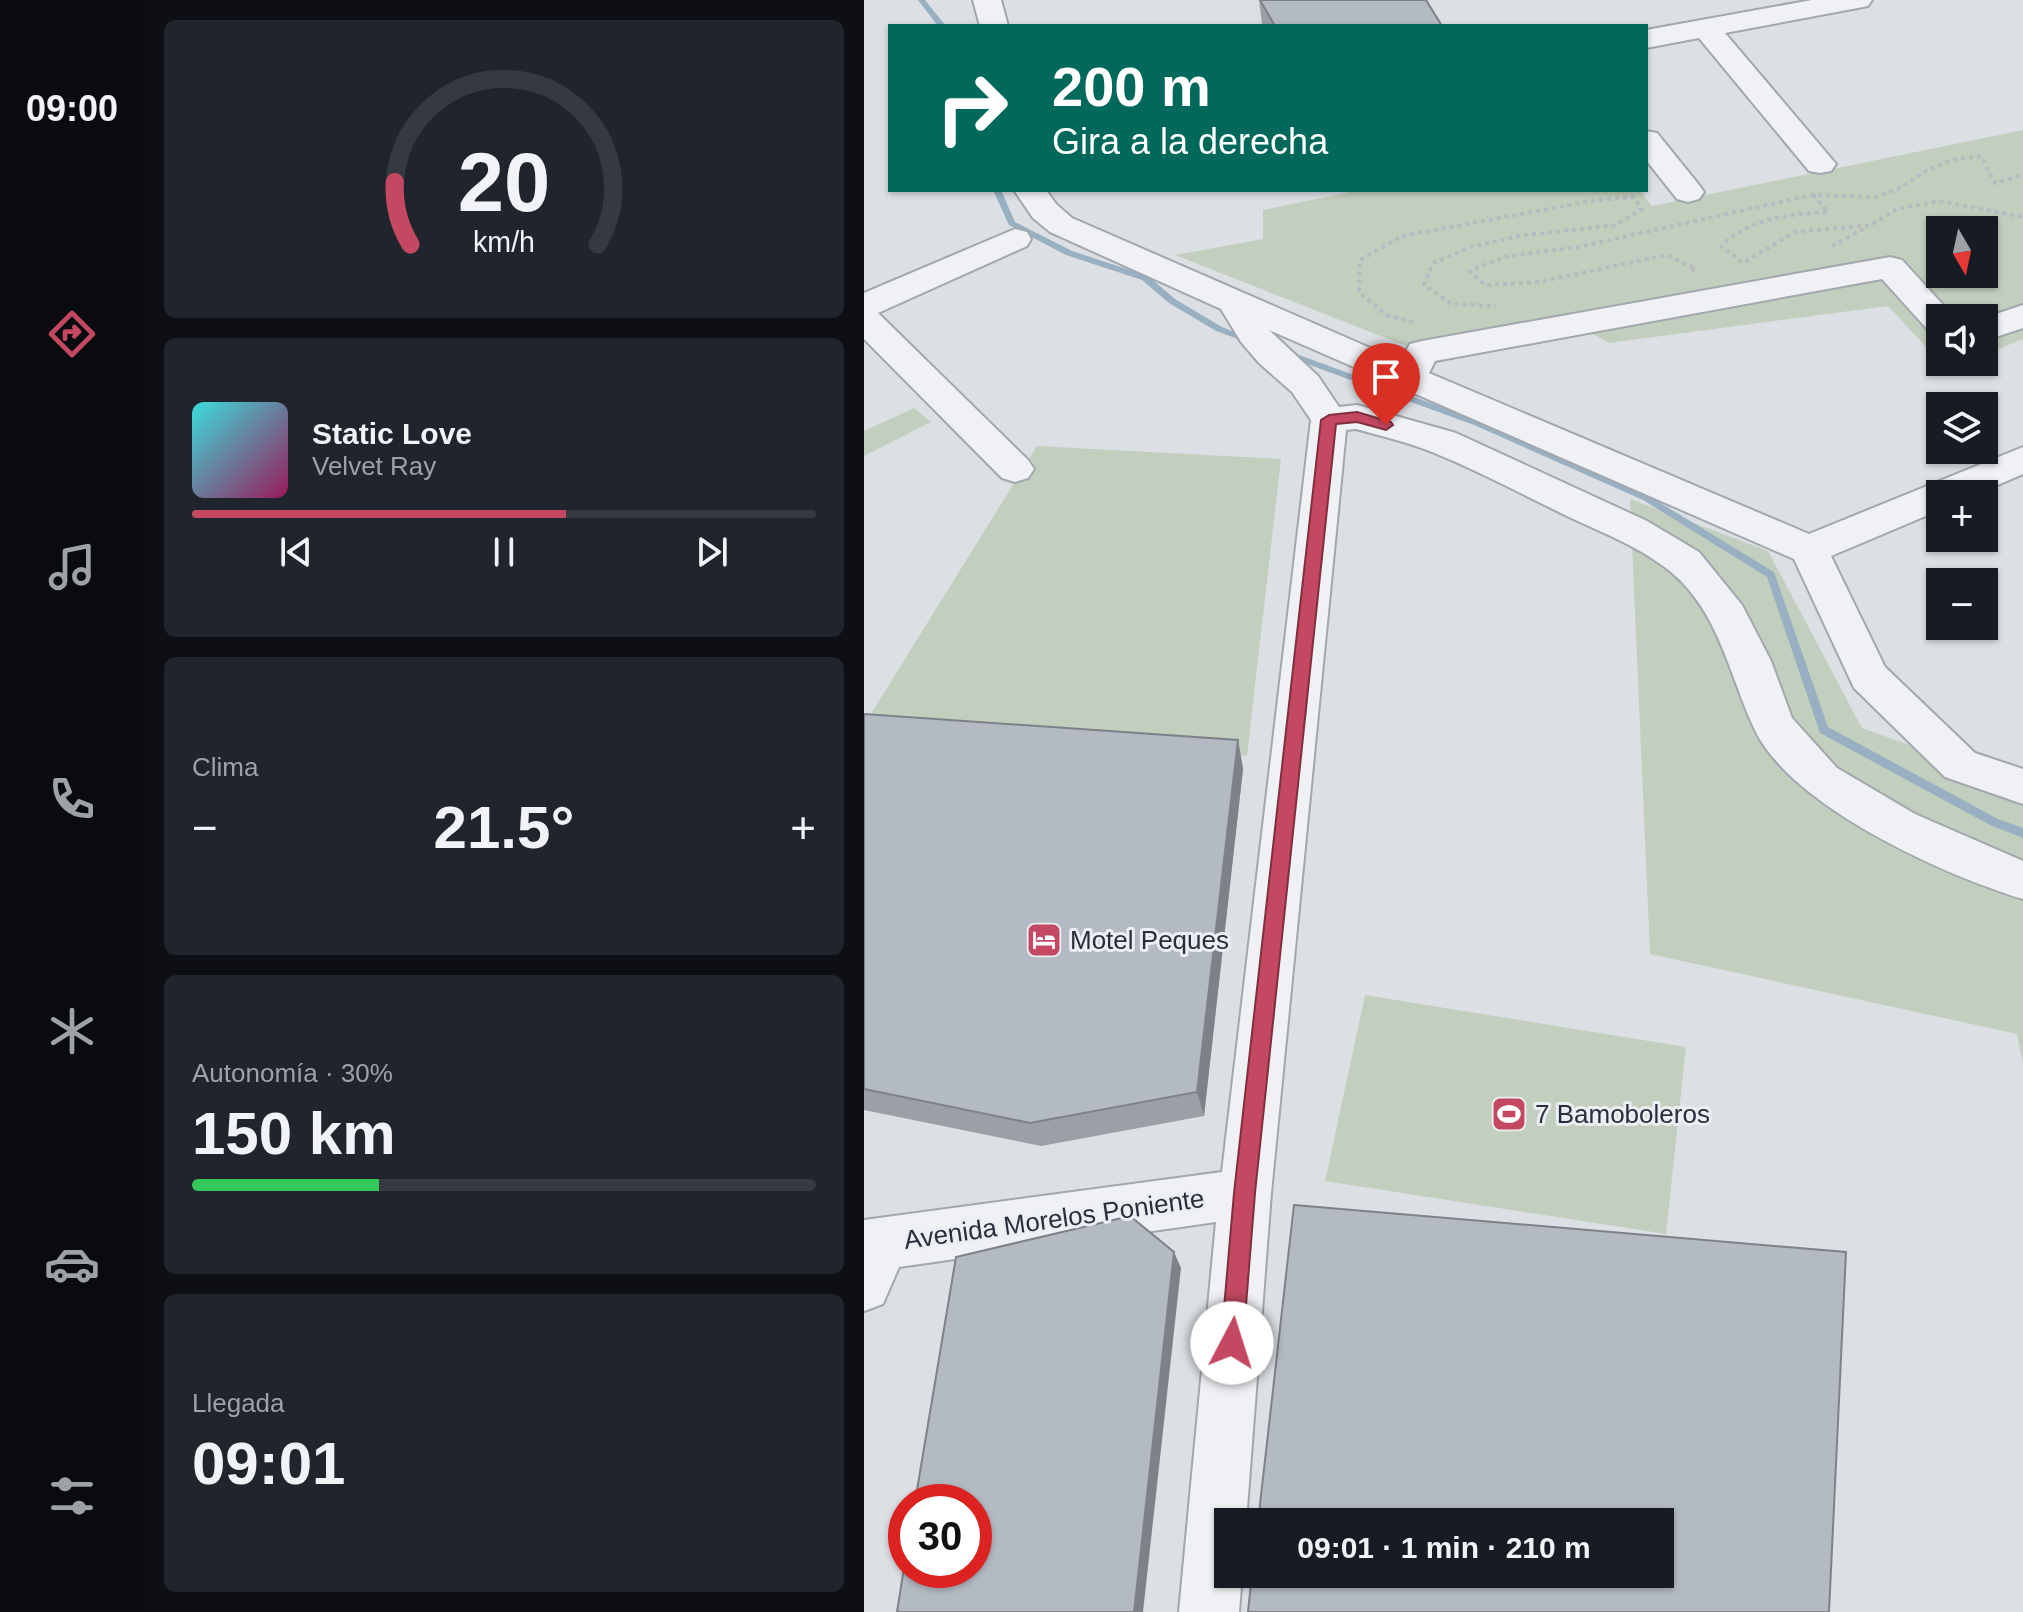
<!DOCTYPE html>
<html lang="es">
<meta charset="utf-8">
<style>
:root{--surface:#171b24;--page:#20242c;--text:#f1f3f6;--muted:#9ea1a6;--line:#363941;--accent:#c44861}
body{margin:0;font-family:Arial,sans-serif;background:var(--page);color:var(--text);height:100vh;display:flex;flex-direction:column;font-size:30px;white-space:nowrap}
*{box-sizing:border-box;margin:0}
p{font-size:26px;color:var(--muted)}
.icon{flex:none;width:44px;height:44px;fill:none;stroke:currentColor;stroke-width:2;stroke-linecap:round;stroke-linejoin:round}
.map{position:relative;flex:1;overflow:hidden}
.panel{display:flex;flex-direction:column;gap:20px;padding:20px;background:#0d0f14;width:720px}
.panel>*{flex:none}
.banner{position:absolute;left:24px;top:24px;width:760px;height:168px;border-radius:0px;box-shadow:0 2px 6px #0004;background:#00695c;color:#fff;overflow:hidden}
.needle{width:52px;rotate:171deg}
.fabs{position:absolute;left:1062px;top:216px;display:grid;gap:16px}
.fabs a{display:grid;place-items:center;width:72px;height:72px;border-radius:0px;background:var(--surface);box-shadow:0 2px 6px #0004;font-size:40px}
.speed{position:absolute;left:24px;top:1484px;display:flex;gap:16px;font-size:40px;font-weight:700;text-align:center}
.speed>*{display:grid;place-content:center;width:104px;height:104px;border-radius:50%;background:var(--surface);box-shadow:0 2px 6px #0004;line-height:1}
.speed .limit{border:12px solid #d22;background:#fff;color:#111}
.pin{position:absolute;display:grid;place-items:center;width:68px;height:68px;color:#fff;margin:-82px -34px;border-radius:50% 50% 50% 0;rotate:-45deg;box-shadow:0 0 8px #0007}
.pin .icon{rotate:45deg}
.me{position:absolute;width:88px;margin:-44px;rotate:5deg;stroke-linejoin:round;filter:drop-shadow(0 0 6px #0008)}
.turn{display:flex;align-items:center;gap:28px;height:168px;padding:0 32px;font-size:36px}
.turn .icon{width:104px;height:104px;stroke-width:2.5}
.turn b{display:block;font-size:56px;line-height:68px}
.big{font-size:60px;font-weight:800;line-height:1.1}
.panel .widget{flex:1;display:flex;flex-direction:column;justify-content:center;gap:12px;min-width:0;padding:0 28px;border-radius:12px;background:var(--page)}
.panel .dial{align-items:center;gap:0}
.dial svg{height:208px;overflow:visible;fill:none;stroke:var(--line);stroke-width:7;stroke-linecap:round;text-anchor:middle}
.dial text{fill:var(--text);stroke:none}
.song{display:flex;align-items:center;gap:24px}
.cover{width:96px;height:96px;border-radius:12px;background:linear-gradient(135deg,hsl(180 70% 55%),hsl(330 70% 35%))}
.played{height:8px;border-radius:4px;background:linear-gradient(90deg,var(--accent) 60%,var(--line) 60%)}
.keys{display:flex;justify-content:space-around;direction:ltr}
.heat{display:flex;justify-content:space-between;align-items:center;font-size:44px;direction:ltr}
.charge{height:12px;border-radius:6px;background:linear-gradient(90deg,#34c759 30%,var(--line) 0)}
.trip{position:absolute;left:350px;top:1508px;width:460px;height:80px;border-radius:0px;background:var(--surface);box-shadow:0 2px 6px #0004;font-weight:800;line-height:80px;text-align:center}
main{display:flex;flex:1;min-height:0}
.menu{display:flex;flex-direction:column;width:144px;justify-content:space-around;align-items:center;background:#090b0e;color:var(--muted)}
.menu .icon{width:56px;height:56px}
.menu .active{color:var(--accent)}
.menu b{font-size:36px;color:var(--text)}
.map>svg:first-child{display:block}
.green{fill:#c3cfbe;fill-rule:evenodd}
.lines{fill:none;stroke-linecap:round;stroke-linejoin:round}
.stream{fill:#99b0c3;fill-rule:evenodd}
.minor-casing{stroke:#a2a7ae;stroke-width:4}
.path{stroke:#b7bbc0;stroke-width:4;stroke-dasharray:4 4;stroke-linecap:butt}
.minor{fill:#eff1f4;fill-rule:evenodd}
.wall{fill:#9ba0a7}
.shaded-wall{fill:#7e8288}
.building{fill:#b4bac2;stroke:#7e8288;stroke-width:2}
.route{fill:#c44861;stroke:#7f2f3f;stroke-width:2}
.labels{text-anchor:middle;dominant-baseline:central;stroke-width:6;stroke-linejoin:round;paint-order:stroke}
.poi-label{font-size:26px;fill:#272f3a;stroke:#ebeff3;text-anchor:start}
.street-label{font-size:26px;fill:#272f3a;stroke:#ebeff3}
</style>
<main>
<nav class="menu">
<b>09:00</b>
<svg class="icon active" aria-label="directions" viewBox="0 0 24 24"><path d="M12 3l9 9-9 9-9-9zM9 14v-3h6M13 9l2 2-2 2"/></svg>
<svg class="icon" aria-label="music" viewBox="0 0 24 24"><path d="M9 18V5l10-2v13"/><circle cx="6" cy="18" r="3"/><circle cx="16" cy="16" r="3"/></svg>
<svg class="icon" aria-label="phone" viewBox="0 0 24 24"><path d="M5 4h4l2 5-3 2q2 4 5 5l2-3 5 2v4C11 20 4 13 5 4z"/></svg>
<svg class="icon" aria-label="climate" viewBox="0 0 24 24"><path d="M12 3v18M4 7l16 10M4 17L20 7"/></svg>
<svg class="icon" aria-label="car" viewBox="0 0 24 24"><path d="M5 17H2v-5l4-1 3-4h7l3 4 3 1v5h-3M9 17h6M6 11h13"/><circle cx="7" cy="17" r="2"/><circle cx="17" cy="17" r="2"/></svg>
<svg class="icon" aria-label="filters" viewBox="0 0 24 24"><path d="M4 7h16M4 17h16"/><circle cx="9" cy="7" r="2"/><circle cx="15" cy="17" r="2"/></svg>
</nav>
<section class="panel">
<div class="widget dial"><svg viewBox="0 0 100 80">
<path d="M14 69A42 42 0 1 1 86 69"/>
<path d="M14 69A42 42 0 0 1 8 45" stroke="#c44861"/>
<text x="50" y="56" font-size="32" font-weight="700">20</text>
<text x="50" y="72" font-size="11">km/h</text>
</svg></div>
<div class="widget">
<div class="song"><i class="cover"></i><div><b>Static Love</b><p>Velvet Ray</p></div></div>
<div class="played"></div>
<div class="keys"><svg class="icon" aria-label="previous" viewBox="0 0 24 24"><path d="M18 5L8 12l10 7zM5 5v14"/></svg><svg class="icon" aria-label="pause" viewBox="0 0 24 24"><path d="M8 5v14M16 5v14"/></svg><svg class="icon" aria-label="next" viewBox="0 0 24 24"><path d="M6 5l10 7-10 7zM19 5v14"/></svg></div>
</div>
<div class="widget"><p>Clima</p>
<div class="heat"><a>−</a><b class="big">21.5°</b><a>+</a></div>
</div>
<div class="widget"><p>Autonomía · 30%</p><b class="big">150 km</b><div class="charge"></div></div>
<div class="widget"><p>Llegada</p><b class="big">09:01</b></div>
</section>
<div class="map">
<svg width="1159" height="1612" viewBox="0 0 1159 1612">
<rect width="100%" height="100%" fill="#dce0e5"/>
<g class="green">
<path d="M1159 130V339L1120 355V318H1076V362L1024 306 745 343 723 331 580 361 311 255 399 239V210L496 190H776L788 206ZM1076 230H1120V274H1076Z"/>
<polygon points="50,408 67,422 0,456 0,431"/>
<polygon points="173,446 417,459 383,756 0,734 0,725"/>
<polygon points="766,499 904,551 998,728 1159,786 1159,1064 1153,1034 786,954"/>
<polygon points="501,995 822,1047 802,1234 461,1181"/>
</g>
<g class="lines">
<g class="stream">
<polygon points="54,0 61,0 82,26 74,26"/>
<polygon points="129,190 137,190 151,222 208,251 284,276 311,299 358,327 389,340 385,343 352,331 305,303 278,280 202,255 145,225"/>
<polygon points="424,351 616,421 785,496 910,572 964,727 1134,819 1159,828 1159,838 1126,825 956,733 903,577 779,500 610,425 421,356 420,354"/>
</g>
<defs>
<g id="minor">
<polygon points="109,0 137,0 144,26 116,26"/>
<polygon points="948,0 1008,0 1004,6 994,8 861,33 972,164 967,171 956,173 945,171 835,38 782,48 782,30"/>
<polygon points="782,131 793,133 835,185 840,192 835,199 824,202 813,199 782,160"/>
<path d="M150 190H182L192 204 208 218 536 361 546 344 558 341 1026 257 1038 260 1091 318H1076V333L1064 330 1018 279 571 361 565 373 945 534 1159 447V474L1113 494H1076V510L967 556 1021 667 1111 753 1159 769V804L1081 777 990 688 930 559 405 330 454 376 475 407 493 405 592 433 783 521 835 552 878 605 907 661 928 718 973 768 1051 814 1159 861V899C1080 875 923 805 889 726 865 673 854 611 807 572 778 548 739 533 705 517 660 495 615 471 568 452 544 442 517 436 492 429L482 430 407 1193 382 1522H364V1574H378L375 1612H315L352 1222 35 1267 19 1304 0 1311V1220L358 1172 447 420 428 392 395 363 377 342 357 309 186 232 169 218Z"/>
<polygon points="151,229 163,232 167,239 163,246 14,313 164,460 170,469 164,478 151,482 138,478 0,339 0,293"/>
<polygon points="1159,305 1159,328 1120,341 1120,318"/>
</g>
</defs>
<use href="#minor" class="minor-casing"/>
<g class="path">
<path d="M949 195 964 212C925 214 887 218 857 246L879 263 931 232 1007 225 1033 209 1075 201 1159 217"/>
<polyline points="968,246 1001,228"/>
<polyline points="827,270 832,269 802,255 675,282 621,285 606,271 640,257 714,247 948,195 1012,197 1038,187 1058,173 1087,160 1117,156 1131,183 1159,175"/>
<polyline points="549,322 522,315 495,292 496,260 538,236 727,201 769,197 778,209 751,225 655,236 607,247 569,263 560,285 588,304 632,306"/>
</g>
<use href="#minor" class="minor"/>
</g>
<g class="wall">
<polygon points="395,0 578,26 399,26 398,24"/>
<polygon points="0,714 374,740 379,769 340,1116 177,1146 0,1110"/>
</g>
<g class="shaded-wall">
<polygon points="374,740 379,769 340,1116 333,1092"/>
<polygon points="310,1252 317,1268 279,1612 270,1612"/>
</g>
<g class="building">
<polygon points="396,0 562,0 578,26 411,26"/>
<polygon points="0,714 374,740 333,1092 166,1123 0,1089"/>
<polygon points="430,1205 982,1252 965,1612 384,1612 388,1574 796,1574 796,1522 394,1522"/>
<polygon points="266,1216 310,1252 270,1612 33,1612 42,1555 42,1570 110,1570 110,1502 51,1502 92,1257"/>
</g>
<polygon class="route" points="493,412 527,422 529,425 522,430 493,422 472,424 391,1193 379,1343 376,1351 368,1354 360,1351 357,1343 370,1193 457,420 465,415"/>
<defs>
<symbol id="hotel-square" viewBox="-11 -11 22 22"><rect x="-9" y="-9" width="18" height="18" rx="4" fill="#c44861" stroke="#ebeff3"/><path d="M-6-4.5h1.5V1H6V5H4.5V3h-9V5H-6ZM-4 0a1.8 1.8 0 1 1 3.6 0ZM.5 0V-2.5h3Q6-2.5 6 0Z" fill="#fff"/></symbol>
<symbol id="stadium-square" viewBox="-11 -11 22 22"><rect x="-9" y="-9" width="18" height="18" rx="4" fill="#c44861" stroke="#ebeff3"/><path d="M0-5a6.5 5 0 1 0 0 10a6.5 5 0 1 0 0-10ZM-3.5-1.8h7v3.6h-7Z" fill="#fff"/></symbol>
</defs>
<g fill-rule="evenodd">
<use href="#hotel-square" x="160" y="920" width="40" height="40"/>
<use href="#stadium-square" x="625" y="1094" width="40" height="40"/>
</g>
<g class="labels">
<g class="poi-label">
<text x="206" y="940">Motel Peques</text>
<text x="671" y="1114">7 Bamoboleros</text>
</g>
<g class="street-label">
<text transform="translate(190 1219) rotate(-8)">Avenida Morelos Poniente</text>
</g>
</g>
</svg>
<div class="fabs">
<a><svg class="needle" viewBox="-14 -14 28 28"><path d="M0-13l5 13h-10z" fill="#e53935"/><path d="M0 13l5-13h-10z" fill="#9ea1a6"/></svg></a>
<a><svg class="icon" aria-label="sound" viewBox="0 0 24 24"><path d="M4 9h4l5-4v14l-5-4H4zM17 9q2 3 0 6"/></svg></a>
<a><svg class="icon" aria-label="layers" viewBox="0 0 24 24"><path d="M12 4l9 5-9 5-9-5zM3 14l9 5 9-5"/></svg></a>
<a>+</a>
<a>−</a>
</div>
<div class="speed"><div class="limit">30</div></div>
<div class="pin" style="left:522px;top:425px;background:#d93025"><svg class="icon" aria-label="arrive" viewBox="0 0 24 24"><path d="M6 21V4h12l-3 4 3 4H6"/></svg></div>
<svg class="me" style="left:368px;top:1343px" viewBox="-20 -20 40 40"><circle r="19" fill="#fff"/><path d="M0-13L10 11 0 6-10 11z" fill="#c44861"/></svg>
<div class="trip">09:01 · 1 min · 210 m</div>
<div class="banner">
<div class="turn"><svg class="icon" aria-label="right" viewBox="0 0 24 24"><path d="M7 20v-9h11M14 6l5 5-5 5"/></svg><div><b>200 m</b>Gira a la derecha</div></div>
</div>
</div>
</main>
